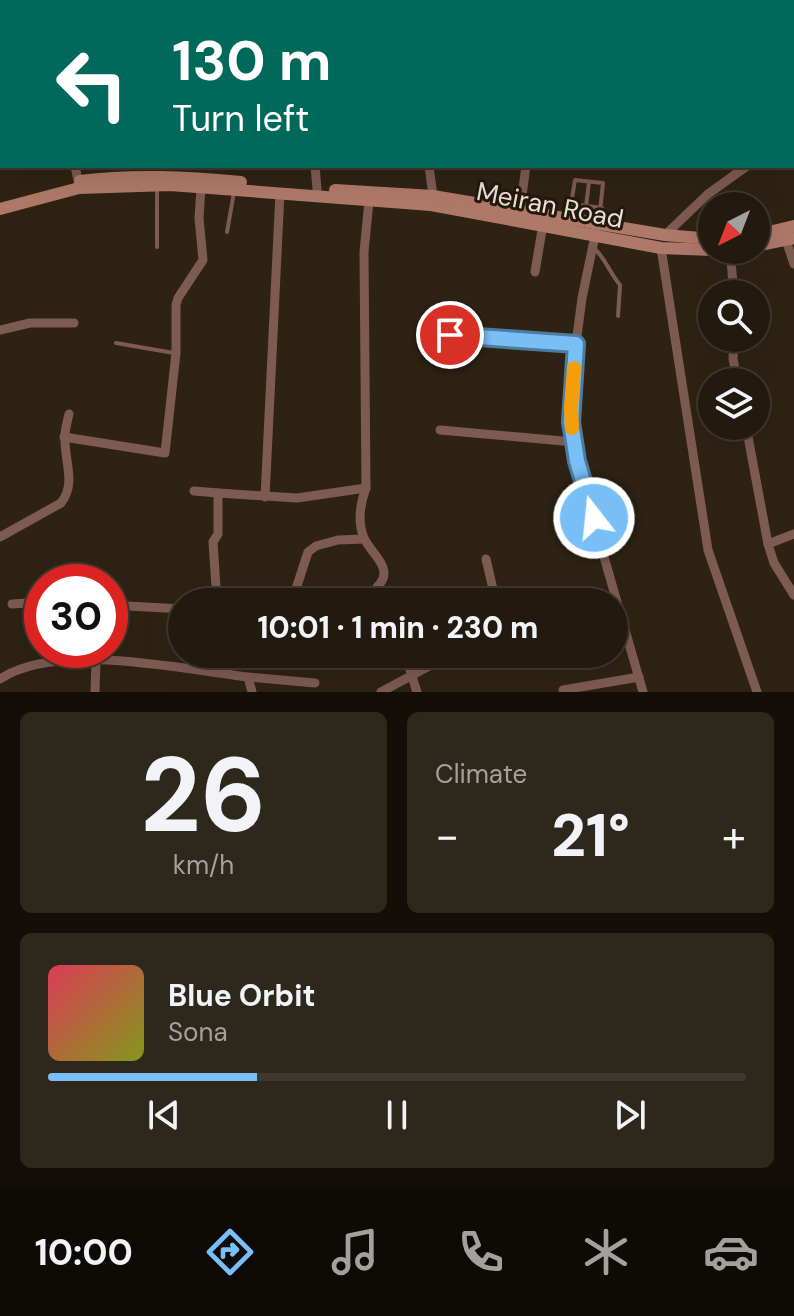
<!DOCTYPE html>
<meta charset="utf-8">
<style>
:root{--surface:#221a0e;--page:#2e271c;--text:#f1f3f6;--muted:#a2a19e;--line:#3f382e;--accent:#78bff7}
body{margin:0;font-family:"DM Sans",sans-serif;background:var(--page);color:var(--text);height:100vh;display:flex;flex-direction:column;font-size:30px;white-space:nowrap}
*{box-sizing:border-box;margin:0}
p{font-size:26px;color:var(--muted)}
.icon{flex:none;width:44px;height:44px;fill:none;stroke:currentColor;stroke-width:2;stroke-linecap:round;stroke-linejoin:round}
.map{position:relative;height:692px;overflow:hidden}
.sheet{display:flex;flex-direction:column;gap:20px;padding:20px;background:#130e08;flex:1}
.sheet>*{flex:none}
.hud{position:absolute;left:0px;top:0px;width:794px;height:168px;box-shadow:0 8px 32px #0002,0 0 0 2px var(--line);background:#00695c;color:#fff;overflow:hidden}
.needle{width:52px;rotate:222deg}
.controls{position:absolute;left:698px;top:192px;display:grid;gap:16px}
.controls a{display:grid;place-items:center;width:72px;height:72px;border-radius:50%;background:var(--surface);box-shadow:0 8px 32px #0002,0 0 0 2px var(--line);font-size:40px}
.speed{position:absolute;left:24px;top:564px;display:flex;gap:16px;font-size:40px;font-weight:700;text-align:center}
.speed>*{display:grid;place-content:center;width:104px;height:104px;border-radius:50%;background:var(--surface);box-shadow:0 8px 32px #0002,0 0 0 2px var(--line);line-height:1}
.speed .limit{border:12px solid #d22;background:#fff;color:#111}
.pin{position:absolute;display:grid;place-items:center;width:68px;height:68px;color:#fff;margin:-34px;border:4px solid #fff;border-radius:50%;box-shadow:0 2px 8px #0007}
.me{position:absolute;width:88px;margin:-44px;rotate:344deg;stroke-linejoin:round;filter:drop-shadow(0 0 6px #0008)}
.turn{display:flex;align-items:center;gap:28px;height:168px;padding:0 40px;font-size:36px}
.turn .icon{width:104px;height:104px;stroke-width:2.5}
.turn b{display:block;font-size:56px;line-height:68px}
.big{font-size:60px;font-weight:800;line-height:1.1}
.sheet .tile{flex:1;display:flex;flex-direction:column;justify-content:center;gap:12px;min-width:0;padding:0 28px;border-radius:12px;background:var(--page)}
.sheet .dial{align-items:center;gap:0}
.dial b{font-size:104px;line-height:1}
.song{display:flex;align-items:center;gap:24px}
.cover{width:96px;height:96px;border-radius:12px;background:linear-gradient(135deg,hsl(350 70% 55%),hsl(70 70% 35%))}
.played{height:8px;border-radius:4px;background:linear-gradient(90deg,var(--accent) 30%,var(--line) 30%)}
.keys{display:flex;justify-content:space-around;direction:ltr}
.heat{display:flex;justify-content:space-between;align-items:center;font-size:44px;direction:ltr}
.sheet .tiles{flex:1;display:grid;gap:20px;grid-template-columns:1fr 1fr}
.tile:last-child{grid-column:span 2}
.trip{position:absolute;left:168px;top:588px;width:460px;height:80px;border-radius:40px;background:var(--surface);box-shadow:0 8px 32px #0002,0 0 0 2px var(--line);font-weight:800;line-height:80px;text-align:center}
.tab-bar{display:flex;height:128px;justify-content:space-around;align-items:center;background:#0e0a06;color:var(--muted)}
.tab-bar .icon{width:56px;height:56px}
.tab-bar .active{color:var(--accent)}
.tab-bar b{font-size:36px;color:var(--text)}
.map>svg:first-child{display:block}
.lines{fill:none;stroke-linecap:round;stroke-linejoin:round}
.service{stroke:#7d5b51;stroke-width:4}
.minor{stroke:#7d5b51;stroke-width:9}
.secondary{stroke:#af7969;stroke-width:12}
.route-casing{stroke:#4e7ca1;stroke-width:20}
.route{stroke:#78bff7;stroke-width:14}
.slow{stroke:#f59e0b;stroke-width:14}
.labels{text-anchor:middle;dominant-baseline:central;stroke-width:6;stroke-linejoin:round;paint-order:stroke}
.street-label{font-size:26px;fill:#e7e0d6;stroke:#24190a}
</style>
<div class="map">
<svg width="794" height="692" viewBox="0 0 794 692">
<rect width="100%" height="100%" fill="#2e2313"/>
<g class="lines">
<g class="service">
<polyline points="157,186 157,247"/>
<polyline points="572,204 602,208"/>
<polyline points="586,206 589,182"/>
<polyline points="569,216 575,180 603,183 599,221"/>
<polyline points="227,232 234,192"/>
<path d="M594 248C605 258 610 273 620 285L618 316"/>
<polyline points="116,343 174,353"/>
</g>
<g class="minor">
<polyline points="30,0 31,2"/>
<polyline points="149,0 150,2"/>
<polyline points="288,0 289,2"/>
<polyline points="408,0 408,2"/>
<polyline points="167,2 177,0"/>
<polyline points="561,2 561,0"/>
<polyline points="784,2 786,0"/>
<polyline points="0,31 2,31"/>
<polyline points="792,140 794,139"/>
<polyline points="75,166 79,185"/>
<polyline points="315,166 317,189"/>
<polyline points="429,166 433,196"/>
<path d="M369 201 364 252 366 488C360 504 357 521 364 538 371 554 396 569 377 587L384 602"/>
<polyline points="520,210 526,166"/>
<polyline points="596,231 582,298 576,344 571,422 585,491 643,692"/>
<polyline points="665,235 708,194 747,166"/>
<polyline points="786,240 794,264"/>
<polyline points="661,248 708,550 757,692"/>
<polyline points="730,250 734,294"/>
<polyline points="535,272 543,224"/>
<polyline points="0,330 30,323 74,323"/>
<polyline points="450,335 576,344"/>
<polyline points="734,338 733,359 738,382"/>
<polyline points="746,426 768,544 774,563 794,595"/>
<polyline points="440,430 574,442"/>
<polyline points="64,437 165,453 176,353 176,305 178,298 203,260 199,218 201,188"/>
<polyline points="194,491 218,493 218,534 213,542 217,602"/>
<polyline points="218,493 297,498 366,488"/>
<polyline points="265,497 280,193"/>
<path d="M0 537 61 503C76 484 65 463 65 440 64 432 67 423 69 414"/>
<polyline points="768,544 794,534"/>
<polyline points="486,559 496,602"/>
<polyline points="286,602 295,592 308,552 316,546 338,540 364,539"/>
<polyline points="12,604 42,602"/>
<polyline points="110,605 182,609"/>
<polyline points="405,654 417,692"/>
<polyline points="248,677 252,692"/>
<path d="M0 679C58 641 182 669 248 677 270 679 293 681 315 683"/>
<polyline points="563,690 639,677"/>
<polyline points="95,692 96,660"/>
<polyline points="381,692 446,657 471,654"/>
</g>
<g class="secondary">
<path d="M80 181C135 174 187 177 241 182"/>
<polyline points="335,190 433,196 665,235 712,239"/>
<polyline points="0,209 79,188 170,185 431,205 661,248 712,250"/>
<polyline points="756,235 794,226"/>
<polyline points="756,246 794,238"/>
<polyline points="716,250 733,250"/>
</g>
</g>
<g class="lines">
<defs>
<polyline id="route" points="450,335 576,344 571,422 577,461 594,518"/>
</defs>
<use href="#route" class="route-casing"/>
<use href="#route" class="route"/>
<polyline class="slow" points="572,428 571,407 574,368"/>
</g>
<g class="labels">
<g class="street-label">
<text transform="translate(550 205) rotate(11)">Meiran Road</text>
</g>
</g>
</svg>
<div class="controls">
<a><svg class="needle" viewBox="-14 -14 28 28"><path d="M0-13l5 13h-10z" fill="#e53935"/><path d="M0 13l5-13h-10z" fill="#a2a19e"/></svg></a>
<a><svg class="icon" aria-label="search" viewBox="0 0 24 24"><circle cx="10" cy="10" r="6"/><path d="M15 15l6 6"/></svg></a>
<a><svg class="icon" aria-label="layers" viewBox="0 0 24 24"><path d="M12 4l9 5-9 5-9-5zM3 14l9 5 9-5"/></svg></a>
</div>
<div class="speed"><div class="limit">30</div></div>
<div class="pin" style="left:450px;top:335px;background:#d93025"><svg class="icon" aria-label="arrive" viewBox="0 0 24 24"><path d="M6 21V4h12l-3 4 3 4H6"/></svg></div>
<svg class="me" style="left:594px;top:518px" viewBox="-20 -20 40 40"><circle r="17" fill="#78bff7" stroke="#fff" stroke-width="3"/><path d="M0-11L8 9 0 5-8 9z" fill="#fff"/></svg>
<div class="trip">10:01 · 1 min · 230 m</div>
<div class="hud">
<div class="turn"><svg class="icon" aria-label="left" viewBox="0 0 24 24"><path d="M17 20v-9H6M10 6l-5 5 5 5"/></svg><div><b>130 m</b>Turn left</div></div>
</div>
</div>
<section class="sheet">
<div class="tiles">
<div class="tile dial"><b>26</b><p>km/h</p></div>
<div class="tile"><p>Climate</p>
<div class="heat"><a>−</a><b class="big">21°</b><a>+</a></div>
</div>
<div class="tile">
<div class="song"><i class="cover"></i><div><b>Blue Orbit</b><p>Sona</p></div></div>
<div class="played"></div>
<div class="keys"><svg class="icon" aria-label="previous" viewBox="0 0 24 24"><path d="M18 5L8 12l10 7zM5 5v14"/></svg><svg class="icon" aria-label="pause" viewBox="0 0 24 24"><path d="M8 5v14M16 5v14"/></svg><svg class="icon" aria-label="next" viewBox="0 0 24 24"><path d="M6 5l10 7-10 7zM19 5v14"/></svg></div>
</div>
</div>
</section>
<nav class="tab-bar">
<b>10:00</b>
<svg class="icon active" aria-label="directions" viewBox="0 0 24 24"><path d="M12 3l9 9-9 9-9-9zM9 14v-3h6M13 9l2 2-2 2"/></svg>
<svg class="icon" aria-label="music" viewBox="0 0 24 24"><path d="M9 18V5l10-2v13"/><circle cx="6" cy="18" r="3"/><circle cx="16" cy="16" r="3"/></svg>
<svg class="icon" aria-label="phone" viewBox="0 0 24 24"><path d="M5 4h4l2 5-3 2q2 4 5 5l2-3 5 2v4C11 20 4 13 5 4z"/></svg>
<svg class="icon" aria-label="climate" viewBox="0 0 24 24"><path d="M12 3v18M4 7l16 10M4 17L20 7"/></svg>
<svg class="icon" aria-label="car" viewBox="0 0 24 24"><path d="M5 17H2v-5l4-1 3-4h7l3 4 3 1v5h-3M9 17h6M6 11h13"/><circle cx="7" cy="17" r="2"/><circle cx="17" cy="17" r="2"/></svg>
</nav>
